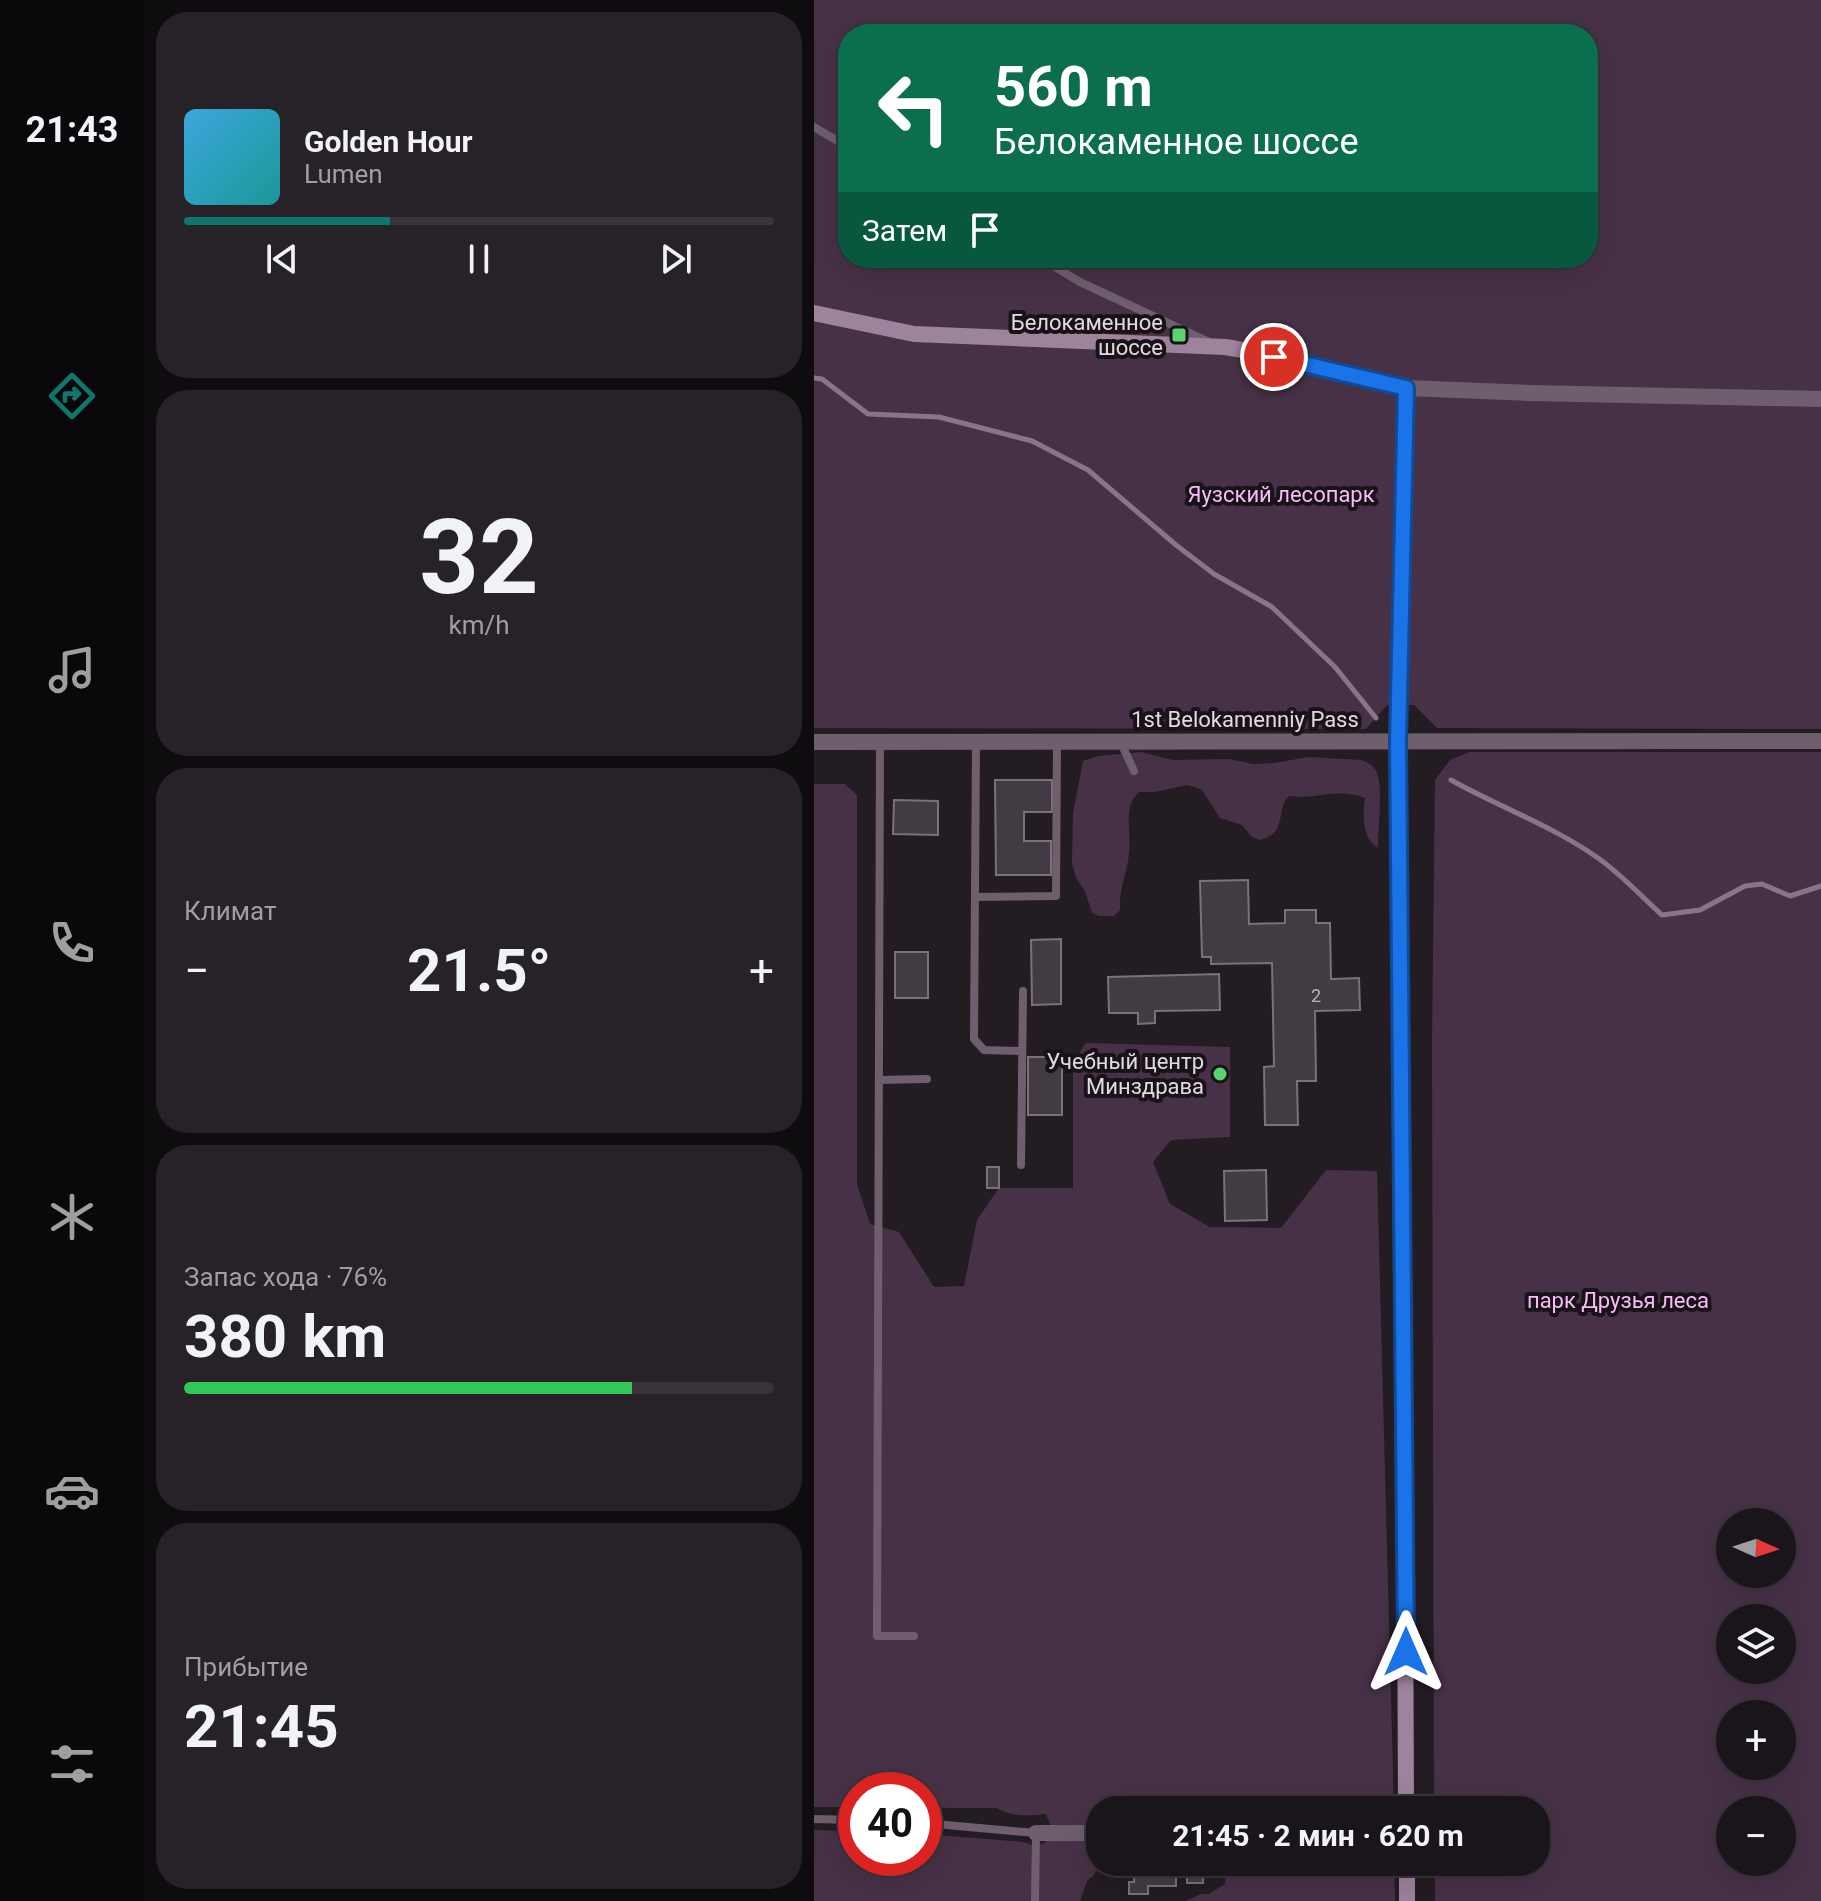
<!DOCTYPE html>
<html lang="ru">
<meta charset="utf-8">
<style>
:root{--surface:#1a151a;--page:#272227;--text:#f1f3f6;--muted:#9f9fa2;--line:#383439;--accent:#0f766e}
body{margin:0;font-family:Roboto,sans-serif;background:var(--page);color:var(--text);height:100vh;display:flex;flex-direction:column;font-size:30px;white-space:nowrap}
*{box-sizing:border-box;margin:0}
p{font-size:26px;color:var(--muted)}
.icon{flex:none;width:44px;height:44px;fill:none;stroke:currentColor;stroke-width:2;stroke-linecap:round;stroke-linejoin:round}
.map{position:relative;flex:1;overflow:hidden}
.sheet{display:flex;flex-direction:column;gap:12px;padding:12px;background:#0e0c0e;width:670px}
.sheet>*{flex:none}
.top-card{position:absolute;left:24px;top:24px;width:760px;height:244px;border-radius:32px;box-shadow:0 8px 32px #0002,0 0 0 2px var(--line);background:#0b6e4f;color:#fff;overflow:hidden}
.needle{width:52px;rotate:93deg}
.tools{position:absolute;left:902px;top:1508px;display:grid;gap:16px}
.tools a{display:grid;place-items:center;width:80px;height:80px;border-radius:50%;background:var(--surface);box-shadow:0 8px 32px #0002,0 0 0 2px var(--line);font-size:40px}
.speed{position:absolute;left:24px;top:1772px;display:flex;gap:16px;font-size:40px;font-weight:700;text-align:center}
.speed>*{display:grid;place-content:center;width:104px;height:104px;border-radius:50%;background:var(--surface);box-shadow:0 8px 32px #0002,0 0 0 2px var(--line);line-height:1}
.speed .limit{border:12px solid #d22;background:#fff;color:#111}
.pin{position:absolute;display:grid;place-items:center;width:68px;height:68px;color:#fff;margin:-34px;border:4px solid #fff;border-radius:50%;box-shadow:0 2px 8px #0007}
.me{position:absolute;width:88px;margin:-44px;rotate:0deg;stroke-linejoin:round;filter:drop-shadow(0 0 6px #0008)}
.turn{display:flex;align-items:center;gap:28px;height:168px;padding:0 24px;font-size:36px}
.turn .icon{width:104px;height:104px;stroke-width:2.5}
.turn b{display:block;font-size:56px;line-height:68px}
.then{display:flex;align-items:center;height:76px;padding:0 24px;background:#0003;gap:16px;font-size:30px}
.big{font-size:60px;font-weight:700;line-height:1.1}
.sheet .widget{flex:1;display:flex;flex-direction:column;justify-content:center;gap:12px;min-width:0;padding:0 28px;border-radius:32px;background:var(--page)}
.sheet .dial{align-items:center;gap:0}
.dial b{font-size:104px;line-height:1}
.song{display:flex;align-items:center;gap:24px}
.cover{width:96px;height:96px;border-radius:12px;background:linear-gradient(135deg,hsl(200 70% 55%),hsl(180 70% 35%))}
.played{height:8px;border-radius:4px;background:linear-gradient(90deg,var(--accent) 35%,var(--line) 35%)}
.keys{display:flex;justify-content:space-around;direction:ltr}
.heat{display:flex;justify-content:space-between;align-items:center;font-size:44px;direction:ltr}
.charge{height:12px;border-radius:6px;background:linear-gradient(90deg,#34c759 76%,var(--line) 0)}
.trip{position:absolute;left:272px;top:1796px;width:464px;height:80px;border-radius:32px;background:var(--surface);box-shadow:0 8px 32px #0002,0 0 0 2px var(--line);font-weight:700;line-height:80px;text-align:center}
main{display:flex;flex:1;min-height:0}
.tab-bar{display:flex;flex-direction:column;width:144px;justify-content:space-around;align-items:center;background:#0a080a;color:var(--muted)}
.tab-bar .icon{width:56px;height:56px}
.tab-bar .active{color:var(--accent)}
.tab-bar b{font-size:36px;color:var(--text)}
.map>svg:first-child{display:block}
.green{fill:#473147;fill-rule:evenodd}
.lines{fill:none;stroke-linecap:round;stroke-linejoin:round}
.stream{stroke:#8c738b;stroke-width:5}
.building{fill:#433b43;stroke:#7b717a;stroke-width:2}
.lane{stroke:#6f5f6e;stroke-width:8}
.street{stroke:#6f5f6e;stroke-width:16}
.secondary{stroke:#9d839c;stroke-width:16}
.route-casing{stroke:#114b97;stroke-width:20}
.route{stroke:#1a73e8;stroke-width:14}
.poi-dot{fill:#59d56f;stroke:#1a1219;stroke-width:3}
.labels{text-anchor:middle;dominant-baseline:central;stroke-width:8;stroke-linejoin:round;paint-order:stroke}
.number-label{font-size:18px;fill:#b9b3b9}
.poi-label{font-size:22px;fill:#e0dbe0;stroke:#1a1219;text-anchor:end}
.park-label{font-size:22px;fill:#f7bdf6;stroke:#1a1219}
.street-label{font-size:22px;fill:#e0dbe0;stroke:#1a1219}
</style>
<main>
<nav class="tab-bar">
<b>21:43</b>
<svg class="icon active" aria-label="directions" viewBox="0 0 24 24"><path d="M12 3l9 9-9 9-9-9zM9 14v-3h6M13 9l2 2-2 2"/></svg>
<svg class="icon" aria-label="music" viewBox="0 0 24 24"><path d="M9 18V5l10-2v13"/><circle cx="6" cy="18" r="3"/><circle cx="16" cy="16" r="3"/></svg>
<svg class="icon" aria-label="phone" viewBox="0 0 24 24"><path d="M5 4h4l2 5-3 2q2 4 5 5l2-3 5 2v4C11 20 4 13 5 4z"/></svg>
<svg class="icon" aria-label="climate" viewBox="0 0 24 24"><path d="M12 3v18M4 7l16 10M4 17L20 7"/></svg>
<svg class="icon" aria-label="car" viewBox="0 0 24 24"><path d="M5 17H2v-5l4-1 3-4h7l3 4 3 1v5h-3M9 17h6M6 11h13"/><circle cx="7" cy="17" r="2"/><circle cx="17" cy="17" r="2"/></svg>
<svg class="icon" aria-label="filters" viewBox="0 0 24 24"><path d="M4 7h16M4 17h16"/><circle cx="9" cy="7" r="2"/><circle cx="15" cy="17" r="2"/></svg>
</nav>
<section class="sheet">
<div class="widget">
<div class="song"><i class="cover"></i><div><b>Golden Hour</b><p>Lumen</p></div></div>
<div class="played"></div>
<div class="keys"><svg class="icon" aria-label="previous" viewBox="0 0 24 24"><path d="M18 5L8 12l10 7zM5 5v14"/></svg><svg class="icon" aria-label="pause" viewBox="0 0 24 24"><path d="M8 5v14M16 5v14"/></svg><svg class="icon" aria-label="next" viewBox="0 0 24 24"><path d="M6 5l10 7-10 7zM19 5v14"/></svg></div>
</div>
<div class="widget dial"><b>32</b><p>km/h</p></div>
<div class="widget"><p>Климат</p>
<div class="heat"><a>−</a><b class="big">21.5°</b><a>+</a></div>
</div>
<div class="widget"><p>Запас хода · 76%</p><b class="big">380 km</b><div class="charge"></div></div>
<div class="widget"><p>Прибытие</p><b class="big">21:45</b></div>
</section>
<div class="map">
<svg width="1007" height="1901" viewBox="0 0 1007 1901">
<rect width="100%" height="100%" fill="#231c23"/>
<g class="green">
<path d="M0 0H1007V729L623 728 600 705H573L552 729 0 728ZM34 34H774V258H34Z"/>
<path d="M328 752 358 760 415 759 439 764 461 763 494 757 548 760C555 763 560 766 563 773 569 788 564 829 564 848 547 837 549 816 551 798 522 787 503 800 475 796 464 806 470 824 459 834 455 837 451 838 446 840L438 837 428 825 406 818 388 790 381 787 373 785 341 792H325C308 807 318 833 315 853 313 875 305 886 306 910L300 916H285L278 913 271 891 262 878 258 863 259 813 269 761 284 756Z"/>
<path d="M655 752H1007V1901H621V1862H722V1810H620L618 1042 621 780 636 760ZM916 1522H968V1574H916ZM916 1618H968V1670H916ZM916 1714H968V1766H916ZM916 1810H968V1862H916Z"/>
<path d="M0 784H31L43 795V1184L56 1224 85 1232 120 1287 150 1286 163 1220 185 1188H259V1061L272 1043 416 1047V1137L357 1140 339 1162 356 1204 396 1227 467 1228 512 1170 563 1171 580 1810H286V1862H292L287 1864 279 1876 273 1881 266 1901H0V1830L42 1831V1858H110V1834L209 1842 221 1846 231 1843 238 1830 232 1814C214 1816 198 1817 183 1808H110V1790H42V1807H0Z"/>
<polygon points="410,1862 580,1862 581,1901 372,1901 387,1894 395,1894 411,1884 412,1867"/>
</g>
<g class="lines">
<g class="stream">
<polyline points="0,378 8,379 54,414 125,417 218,441 274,470 362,545 400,574 458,607 521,667 562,718"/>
<path d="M637 780C685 807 739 826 784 858 807 874 827 896 848 915L886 910 931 886 948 884 976 896 1007 886"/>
</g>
</g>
<g class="building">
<polygon points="181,780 238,780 238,812 210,812 210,841 237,841 237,875 182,875"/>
<polygon points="80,800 124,801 124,835 79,834"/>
<polygon points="434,880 435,924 471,923 471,910 502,910 502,923 516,923 517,979 545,978 546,1010 501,1011 502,1081 483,1081 484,1125 451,1125 450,1067 460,1066 458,963 397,964 397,957 388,957 386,881"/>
<polygon points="247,939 247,1004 218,1005 217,940"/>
<rect x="81" y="952" width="33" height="46"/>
<polygon points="405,974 406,1010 341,1011 341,1023 324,1024 324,1013 295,1013 294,977"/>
<rect x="214" y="1057" width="34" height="58"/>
<rect x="173" y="1167" width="12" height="21"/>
<polygon points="452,1170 453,1220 411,1221 410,1171"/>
<polygon points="373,1862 390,1862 389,1883 373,1883"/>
<polygon points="320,1864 362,1864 362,1886 334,1886 334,1894 315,1894 315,1882 320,1882"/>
</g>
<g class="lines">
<g class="lane">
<polyline points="0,127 34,147"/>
<polyline points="226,258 266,282 397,343"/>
<polyline points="66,742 63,1636 100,1636"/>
<polyline points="162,743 160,1039 170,1050 208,1051"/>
<polyline points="307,743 320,771"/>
<polyline points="161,897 242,896 243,742"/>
<polyline points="65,1080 113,1079"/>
<polyline points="207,1165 209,991"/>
<polyline points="0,1819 42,1820"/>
<polyline points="110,1823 222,1833 221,1901"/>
</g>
<g class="street">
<polyline points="592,388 717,393 1007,399"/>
<polyline points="0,742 1007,741"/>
<polyline points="222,1833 286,1833"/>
</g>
<g class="secondary">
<polyline points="0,313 100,334 411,347 429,350 592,388 584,741 590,1298 592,1810"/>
<polyline points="593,1862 593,1901"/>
</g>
</g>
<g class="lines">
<defs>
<polyline id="route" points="460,357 592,388 584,741 592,1652"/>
</defs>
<use href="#route" class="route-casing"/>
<use href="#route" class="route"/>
</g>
<g class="poi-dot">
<rect x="357" y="327" width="16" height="16" rx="4"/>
<circle cx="406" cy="1074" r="8"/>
</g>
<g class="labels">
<g class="number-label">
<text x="502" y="995">2</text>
</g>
<g class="poi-label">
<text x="349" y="322">Белокаменное<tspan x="349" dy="25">шоссе</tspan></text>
<text x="390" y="1061">Учебный центр<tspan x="390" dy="25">Минздрава</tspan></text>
</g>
<g class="park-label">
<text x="467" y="494">Яузский лесопарк</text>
<text x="804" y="1300">парк Друзья леса</text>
</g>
<g class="street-label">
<text x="431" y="719">1st Belokamenniy Pass</text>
</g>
</g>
</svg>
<div class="tools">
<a><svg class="needle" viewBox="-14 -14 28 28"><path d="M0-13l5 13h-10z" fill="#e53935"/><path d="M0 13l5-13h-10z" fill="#9f9fa2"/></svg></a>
<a><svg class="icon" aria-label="layers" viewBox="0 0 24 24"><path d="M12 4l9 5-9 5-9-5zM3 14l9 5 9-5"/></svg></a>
<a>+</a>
<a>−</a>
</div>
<div class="speed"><div class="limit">40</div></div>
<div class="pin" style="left:460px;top:357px;background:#d93025"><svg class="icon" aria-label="arrive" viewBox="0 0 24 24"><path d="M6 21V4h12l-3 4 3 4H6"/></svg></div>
<svg class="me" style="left:592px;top:1652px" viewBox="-20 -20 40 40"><path d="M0-17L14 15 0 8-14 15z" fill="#1a73e8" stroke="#fff" stroke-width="4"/></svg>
<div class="trip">21:45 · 2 мин · 620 m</div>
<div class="top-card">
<div class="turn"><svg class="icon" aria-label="left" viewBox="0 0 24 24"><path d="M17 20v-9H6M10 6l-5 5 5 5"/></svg><div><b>560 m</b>Белокаменное шоссе</div></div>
<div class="then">Затем<svg class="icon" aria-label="arrive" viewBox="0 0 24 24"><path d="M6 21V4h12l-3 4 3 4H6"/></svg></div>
</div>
</div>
</main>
